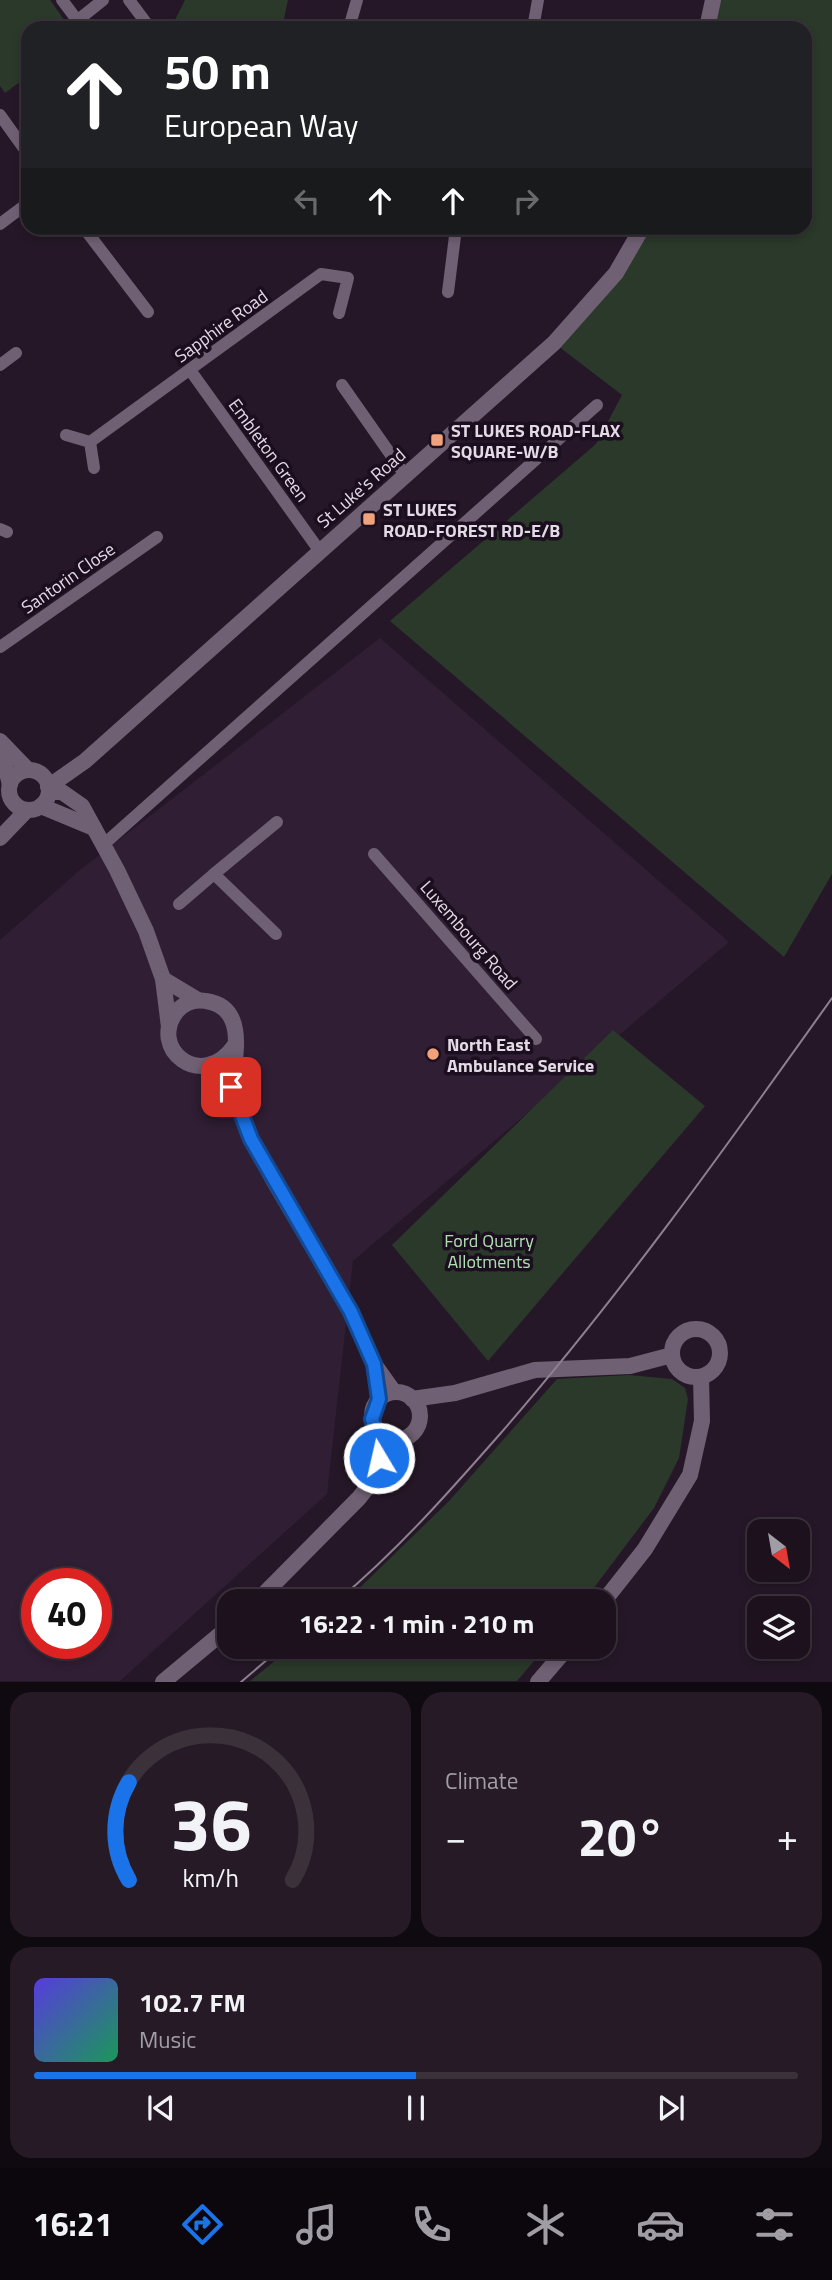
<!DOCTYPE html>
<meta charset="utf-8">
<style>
:root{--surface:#1c111d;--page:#251a26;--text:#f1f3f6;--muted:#a09da4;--line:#3a313b;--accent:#1a73e8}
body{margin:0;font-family:"Titillium Web",sans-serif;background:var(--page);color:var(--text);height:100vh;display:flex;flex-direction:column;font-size:26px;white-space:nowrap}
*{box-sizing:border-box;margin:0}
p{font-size:23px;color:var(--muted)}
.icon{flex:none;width:38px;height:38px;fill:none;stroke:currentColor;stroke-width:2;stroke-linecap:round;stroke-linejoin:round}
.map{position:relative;height:1682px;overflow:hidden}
.panel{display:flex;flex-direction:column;gap:10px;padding:10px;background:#0f0910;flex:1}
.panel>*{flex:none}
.guide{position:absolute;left:21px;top:21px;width:791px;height:214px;border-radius:21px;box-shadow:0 4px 10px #0003,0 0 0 2px var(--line);background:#202124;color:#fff;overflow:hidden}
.needle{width:46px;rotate:149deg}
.tools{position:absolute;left:747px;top:1519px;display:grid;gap:14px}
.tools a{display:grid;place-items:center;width:63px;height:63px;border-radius:14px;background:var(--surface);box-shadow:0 4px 10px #0003,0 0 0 2px var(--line);font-size:35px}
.speed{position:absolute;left:21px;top:1568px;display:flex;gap:14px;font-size:35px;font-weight:700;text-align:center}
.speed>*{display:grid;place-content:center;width:91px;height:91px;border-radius:50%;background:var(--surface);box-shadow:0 4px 10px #0003,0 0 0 2px var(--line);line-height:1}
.speed .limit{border:10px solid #d22;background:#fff;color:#111}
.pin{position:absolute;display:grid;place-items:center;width:60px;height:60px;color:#fff;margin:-30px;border-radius:14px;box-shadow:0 4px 10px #0006}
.me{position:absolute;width:77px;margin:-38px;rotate:351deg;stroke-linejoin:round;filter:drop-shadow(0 0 5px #0008)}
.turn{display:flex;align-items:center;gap:24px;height:147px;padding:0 28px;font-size:32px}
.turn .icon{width:91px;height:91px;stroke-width:2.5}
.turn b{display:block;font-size:49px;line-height:60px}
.lanes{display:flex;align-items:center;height:66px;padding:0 28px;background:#0003;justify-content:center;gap:35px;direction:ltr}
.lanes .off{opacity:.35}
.big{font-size:52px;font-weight:700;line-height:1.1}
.panel .widget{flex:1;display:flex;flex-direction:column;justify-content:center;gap:10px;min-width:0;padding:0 24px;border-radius:21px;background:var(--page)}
.panel .dial{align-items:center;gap:0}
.dial svg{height:182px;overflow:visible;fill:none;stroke:var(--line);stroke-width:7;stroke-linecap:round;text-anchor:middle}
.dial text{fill:var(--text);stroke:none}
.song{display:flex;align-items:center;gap:21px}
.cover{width:84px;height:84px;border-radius:10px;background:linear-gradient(135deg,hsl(250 70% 55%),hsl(150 70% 35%))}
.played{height:7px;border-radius:4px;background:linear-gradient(90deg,var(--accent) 50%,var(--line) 50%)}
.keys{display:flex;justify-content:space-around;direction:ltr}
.heat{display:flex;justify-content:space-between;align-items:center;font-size:38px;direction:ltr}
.panel .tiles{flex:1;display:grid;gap:10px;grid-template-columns:1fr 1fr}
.widget:last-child{grid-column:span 2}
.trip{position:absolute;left:217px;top:1589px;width:399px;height:70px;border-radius:21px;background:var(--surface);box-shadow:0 4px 10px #0003,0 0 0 2px var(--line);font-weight:700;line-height:70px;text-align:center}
.tabs{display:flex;height:112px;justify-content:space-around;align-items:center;background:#0b070c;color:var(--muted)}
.tabs .icon{width:49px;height:49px}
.tabs .on{color:var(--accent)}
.tabs b{font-size:32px;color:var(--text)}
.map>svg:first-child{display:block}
.built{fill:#301e34;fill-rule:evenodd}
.green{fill:#2a392a}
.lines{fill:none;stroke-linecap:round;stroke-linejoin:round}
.street{stroke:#706074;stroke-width:12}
.secondary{stroke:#706074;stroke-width:16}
.tram{stroke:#8d818f;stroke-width:2}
.route-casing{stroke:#114b97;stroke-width:18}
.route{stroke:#1a73e8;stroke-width:12}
.poi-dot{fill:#f1a27b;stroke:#1b0e1e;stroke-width:2.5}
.labels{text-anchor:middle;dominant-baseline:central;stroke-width:7;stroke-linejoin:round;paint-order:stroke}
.street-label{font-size:18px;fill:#e4dae6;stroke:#1b0e1e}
.poi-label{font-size:18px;font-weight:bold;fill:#e4dae6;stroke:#1b0e1e;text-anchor:start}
.park-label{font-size:18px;fill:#b0e0b1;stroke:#1b0e1e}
</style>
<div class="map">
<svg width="832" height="1682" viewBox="0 0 832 1682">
<rect width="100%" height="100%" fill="#251727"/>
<path class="built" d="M380 638 729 942 353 1261 327 1494 120 1681H0V940L80 870ZM37 1584H96V1643H37Z"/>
<g class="green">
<polygon points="0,0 50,0 70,28 28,28 28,76 5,93 0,86"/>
<polygon points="185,0 288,0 282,28 171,28"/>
<polygon points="713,0 832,0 832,874 784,957 390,621 596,444 622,395 554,343 642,228 805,228 805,28 707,28"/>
<polygon points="613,1030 705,1106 488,1361 392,1245"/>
<polygon points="629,1375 672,1379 685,1388 688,1399 679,1458 654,1508 584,1601 346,1601 449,1501 557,1379"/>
<polygon points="292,1647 546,1647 517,1681 250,1681"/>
</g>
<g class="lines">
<g class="street">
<polyline points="62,0 83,28"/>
<polyline points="129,0 150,28"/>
<polyline points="78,20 103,0"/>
<polyline points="349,28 357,0"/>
<polyline points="533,28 538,0"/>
<polyline points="0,115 28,154"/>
<polyline points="0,224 28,203"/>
<polyline points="84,228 148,312"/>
<polyline points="448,292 456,228"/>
<polyline points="0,365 16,353"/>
<polyline points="190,370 319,550"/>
<polyline points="342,385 405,475"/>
<polyline points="66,435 90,442 94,468"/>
<polyline points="90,442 321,274 348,278 339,313"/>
<polyline points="0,529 7,532"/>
<polyline points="0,647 157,537"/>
<polyline points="103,845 597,405"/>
<polyline points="374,854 536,1039"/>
<polyline points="214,874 277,822"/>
<polyline points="179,904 214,874 276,934"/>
</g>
<g class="secondary">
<polyline points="707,28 713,0"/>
<polyline points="0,741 28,770"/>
<polyline points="0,749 10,784"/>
<circle cx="29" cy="790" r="20"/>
<polyline points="48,787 85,761 554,343 616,273 642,228"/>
<polyline points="49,792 62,792 82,806 117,870 146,931 163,979 169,1027"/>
<polyline points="41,806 94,828"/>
<polyline points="0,838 27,810"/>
<polyline points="163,979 198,1000"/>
<polyline points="205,1067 231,1087 251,1139 275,1183 351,1312 374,1364 394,1392"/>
<path d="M231 1087C235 1057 248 1007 206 1001 195 999 184 1003 177 1011 147 1048 202 1093 235 1045"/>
<circle cx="696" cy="1353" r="24"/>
<circle cx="396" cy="1416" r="24"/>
<polyline points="412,1399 455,1393 535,1370 630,1366 672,1355"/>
<polyline points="257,1601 359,1498 406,1438"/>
<polyline points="604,1601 645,1549 690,1475 702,1421 701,1377"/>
<polyline points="163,1682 229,1627"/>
<polyline points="538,1682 568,1647"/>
</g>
<g class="tram">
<path d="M337 1601C397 1551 449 1492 500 1434 620 1296 726 1147 832 998"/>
<polyline points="241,1682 282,1647"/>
</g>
</g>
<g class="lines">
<defs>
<polyline id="route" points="231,1087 251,1139 351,1312 374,1364 379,1399 372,1419 379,1445 379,1458"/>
</defs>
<use href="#route" class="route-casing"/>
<use href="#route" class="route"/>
</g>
<g class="poi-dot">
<rect x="430" y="433" width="14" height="14" rx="3.5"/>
<rect x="362" y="512" width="14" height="14" rx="3.5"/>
<circle cx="433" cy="1054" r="7"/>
</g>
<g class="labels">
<g class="street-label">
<text transform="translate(221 326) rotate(-36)">Sapphire Road</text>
<text transform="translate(269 450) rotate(54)">Embleton Green</text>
<text transform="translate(361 488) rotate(-41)">St Luke's Road</text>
<text transform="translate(68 578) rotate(-35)">Santorin Close</text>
<text transform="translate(469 935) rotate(49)">Luxembourg Road</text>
</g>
<g class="poi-label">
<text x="451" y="430">ST LUKES ROAD-FLAX<tspan x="451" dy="21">SQUARE-W/B</tspan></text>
<text x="383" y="509">ST LUKES<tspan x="383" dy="21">ROAD-FOREST RD-E/B</tspan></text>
<text x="447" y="1044">North East<tspan x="447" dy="21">Ambulance Service</tspan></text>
</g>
<g class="park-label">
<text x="489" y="1240">Ford Quarry<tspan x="489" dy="21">Allotments</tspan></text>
</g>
</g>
</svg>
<div class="tools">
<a><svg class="needle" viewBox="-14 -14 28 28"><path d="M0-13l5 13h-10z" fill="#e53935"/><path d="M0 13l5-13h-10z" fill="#a09da4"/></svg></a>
<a><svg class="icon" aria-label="layers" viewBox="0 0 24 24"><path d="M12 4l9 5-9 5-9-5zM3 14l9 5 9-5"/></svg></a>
</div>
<div class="speed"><div class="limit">40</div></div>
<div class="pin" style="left:231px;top:1087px;background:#d93025"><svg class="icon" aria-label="arrive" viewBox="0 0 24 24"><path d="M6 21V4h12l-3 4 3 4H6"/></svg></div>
<svg class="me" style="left:379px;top:1458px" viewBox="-20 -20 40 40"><circle r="17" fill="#1a73e8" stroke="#fff" stroke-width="3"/><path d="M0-11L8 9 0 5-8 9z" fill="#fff"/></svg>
<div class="trip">16:22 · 1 min · 210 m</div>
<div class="guide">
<div class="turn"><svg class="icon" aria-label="ahead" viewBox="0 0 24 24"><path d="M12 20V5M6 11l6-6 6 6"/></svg><div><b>50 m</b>European Way</div></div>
<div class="lanes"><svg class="icon off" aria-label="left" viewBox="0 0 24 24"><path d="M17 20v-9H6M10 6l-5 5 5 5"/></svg><svg class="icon" aria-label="ahead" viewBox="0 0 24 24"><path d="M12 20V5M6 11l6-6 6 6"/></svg><svg class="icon" aria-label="ahead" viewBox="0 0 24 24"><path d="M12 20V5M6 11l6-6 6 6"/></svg><svg class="icon off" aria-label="right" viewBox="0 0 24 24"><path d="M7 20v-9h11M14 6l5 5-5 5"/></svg></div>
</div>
</div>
<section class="panel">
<div class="tiles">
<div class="widget dial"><svg viewBox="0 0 100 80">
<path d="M14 69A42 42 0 1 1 86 69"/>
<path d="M14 69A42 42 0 0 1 14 26" stroke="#1a73e8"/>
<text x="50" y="56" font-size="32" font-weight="700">36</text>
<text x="50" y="72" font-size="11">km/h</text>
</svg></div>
<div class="widget"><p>Climate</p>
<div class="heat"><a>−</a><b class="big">20°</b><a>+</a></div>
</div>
<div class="widget">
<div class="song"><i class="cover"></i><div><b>102.7 FM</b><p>Music</p></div></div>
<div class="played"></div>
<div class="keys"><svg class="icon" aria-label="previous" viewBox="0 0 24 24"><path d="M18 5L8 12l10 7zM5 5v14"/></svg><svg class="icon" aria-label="pause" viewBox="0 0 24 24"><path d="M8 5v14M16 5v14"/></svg><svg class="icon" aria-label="next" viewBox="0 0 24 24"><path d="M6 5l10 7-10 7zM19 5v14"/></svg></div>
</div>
</div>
</section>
<nav class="tabs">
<b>16:21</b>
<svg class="icon on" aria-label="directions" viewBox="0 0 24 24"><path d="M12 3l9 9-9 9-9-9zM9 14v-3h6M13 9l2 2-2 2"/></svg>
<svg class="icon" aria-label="music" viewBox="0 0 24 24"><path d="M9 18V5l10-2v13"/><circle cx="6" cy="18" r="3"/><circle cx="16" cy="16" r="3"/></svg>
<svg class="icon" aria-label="phone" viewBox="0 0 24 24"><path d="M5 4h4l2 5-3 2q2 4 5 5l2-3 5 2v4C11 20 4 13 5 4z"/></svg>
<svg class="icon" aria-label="climate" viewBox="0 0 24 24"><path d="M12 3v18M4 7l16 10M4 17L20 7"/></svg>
<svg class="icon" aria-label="car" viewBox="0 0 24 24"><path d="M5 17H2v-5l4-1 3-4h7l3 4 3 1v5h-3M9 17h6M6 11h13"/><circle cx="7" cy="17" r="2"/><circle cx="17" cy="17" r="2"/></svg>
<svg class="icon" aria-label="filters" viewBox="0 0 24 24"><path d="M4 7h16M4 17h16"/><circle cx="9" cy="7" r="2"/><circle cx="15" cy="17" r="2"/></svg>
</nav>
